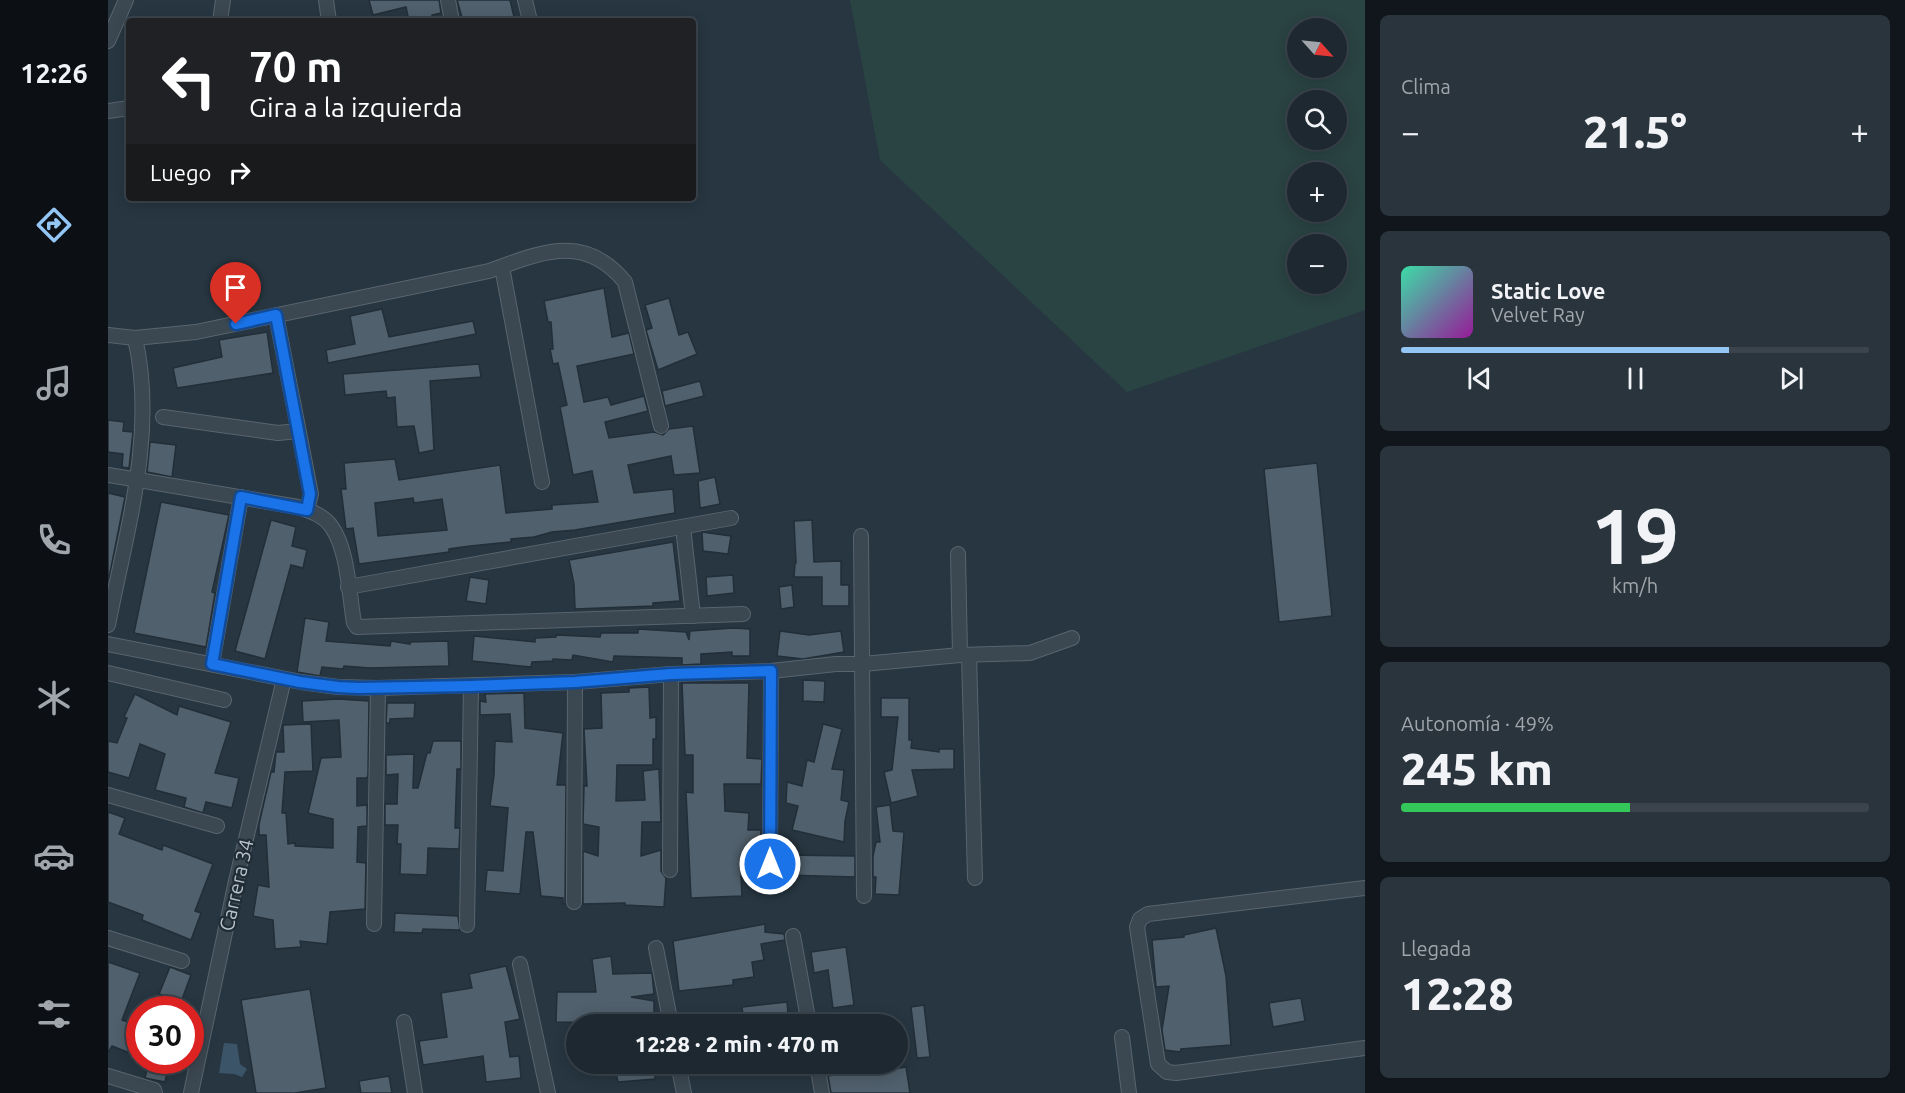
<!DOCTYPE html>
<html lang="es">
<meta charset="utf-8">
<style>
:root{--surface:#1d2831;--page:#2a343d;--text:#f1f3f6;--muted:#a0a6ab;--line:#3b444d;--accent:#93c6f5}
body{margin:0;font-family:Ubuntu,sans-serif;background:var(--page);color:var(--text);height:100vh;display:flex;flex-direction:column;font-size:22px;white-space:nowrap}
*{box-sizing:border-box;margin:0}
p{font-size:20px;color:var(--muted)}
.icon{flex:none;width:33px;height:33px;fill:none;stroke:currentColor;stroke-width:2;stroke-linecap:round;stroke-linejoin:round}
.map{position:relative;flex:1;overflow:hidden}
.side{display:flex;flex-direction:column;gap:15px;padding:15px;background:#10161b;width:540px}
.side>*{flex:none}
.banner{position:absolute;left:18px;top:18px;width:570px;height:183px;border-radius:6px;box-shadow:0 3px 15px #0003,0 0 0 2px var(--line);background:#202124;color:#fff;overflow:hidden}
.needle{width:39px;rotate:117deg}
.controls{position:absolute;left:1179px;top:18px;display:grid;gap:12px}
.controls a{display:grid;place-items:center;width:60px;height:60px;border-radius:50%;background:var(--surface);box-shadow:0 3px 15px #0003,0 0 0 2px var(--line);font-size:30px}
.speed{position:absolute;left:18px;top:996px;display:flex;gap:12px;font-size:30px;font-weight:700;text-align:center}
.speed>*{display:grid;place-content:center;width:78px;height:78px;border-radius:50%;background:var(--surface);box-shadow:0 3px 15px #0003,0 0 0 2px var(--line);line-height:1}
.speed .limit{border:9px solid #d22;background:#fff;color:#111}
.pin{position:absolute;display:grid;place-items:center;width:51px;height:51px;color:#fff;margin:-62px -26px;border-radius:50% 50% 50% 0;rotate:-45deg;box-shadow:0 0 6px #0007}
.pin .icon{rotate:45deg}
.me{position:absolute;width:66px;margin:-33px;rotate:0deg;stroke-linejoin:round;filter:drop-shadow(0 0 4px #0008)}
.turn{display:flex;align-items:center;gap:21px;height:126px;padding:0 24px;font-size:27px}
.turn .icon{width:78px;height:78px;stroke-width:2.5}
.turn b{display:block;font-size:42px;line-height:51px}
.then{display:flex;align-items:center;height:57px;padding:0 24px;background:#0003;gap:12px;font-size:22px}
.big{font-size:45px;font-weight:800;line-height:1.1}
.side .card{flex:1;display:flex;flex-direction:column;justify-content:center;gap:9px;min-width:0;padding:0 21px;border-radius:9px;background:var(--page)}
.side .dial{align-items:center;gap:0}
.dial b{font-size:78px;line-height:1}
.song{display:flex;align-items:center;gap:18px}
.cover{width:72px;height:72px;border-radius:9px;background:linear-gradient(135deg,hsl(160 70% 55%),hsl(300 70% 35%))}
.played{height:6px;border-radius:3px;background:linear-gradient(90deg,var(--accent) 70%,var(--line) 70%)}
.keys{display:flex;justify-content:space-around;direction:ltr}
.heat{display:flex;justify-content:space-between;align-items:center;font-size:33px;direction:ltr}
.charge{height:9px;border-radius:4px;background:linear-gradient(90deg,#34c759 49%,var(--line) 0)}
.trip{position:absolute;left:458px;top:1014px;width:342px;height:60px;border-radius:30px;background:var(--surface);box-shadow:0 3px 15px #0003,0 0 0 2px var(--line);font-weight:800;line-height:60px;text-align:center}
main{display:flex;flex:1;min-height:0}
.tabs{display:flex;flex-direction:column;width:108px;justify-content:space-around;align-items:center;background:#0c1014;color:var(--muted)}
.tabs .icon{width:42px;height:42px}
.tabs .active{color:var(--accent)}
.tabs b{font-size:27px;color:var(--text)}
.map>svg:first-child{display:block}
.green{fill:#2a4443;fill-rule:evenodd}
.water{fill:#3c5468}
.building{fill:#50606c;stroke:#222e38;stroke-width:1.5;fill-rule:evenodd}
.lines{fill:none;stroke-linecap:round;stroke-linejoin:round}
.minor-casing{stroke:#59656e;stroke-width:16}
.minor{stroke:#3b4751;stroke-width:14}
.route-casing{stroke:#114b97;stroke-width:15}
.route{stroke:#1a73e8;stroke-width:10}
.labels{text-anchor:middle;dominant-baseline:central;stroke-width:4.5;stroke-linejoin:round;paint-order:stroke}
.street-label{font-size:20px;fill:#b8c2cb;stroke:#202c36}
</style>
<main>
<nav class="tabs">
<b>12:26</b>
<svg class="icon active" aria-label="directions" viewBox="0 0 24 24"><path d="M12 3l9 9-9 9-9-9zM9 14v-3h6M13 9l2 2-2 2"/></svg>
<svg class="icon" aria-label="music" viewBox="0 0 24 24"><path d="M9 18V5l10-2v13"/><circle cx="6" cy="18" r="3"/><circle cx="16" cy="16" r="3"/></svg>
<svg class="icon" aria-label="phone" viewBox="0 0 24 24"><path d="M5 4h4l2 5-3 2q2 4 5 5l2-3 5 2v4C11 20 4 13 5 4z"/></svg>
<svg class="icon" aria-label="climate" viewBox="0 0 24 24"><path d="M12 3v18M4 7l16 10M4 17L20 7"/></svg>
<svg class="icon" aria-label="car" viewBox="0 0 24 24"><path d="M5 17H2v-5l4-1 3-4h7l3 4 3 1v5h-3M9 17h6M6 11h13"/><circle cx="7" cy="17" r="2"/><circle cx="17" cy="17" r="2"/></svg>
<svg class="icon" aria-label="filters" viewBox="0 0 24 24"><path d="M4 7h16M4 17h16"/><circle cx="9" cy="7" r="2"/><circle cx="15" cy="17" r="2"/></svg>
</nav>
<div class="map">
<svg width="1257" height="1093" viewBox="0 0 1257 1093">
<rect width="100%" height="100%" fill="#273641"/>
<path class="green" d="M742 0H1257V310L1019 392 772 160ZM1190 28H1228V68H1190ZM1190 100H1228V140H1190ZM1190 172H1228V212H1190ZM1190 244H1228V284H1190Z"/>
<polygon class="water" points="116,1043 129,1044 132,1064 139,1069 134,1077 126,1074 111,1073"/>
<g class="building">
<polygon points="261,0 331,0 333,13 324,15 325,21 301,21 298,7 265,15"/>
<polygon points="349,0 402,0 407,21 355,21"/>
<path d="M496 288 504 337 521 333 526 354 469 366 476 402 500 397 503 405 536 396 540 411 497 422 501 438 546 432 555 435 561 429 585 426 592 473 566 475 563 456 520 465 526 493 565 489 567 513 467 530 444 532 426 537 403 539V542L362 546 341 549V552L251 564 245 528 238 529 233 489H238L236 463 287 459 291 480 392 465 398 513 444 509V505L490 502 484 471 465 475 452 407 459 405 450 363 445 364 442 349H445L443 322H440L436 301ZM305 498 306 503 334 499 339 530 270 536 267 503Z"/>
<polygon points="561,298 571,335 580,332 589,354 550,370 538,330 544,328 537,305"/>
<polygon points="274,309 281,337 365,321 368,334 220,363 218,350 247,344 242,316"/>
<polygon points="159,332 165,373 69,388 65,368 114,357 111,340"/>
<polygon points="371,364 373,377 322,381 326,450 311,453 306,426 289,427 287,397 279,398 278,391 237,395 235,374"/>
<polygon points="592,381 596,396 557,406 554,391"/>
<polygon points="0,420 16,422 15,431 25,432 21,468 14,467 15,454 0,452"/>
<polygon points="42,442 68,445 64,477 39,472"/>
<polygon points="1209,463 1224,616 1171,622 1156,469"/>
<polygon points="607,477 612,504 592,508 590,481"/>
<polygon points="0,493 17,497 1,578 0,578"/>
<polygon points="53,502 121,515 104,592 107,593 98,647 26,633"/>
<polygon points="163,520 188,527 184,546 199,550 195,568 183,565 157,659 127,651"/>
<polygon points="704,520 706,562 733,561 733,585 741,585 741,606 714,606 714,577 686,577 687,563 688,563 686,521"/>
<polygon points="594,532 623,536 620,554 595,551"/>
<polygon points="565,542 572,601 545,603 545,606 467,609 466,584 461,560"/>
<polygon points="625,575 626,593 599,596 598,577"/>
<polygon points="362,577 381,580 378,604 358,601"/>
<polygon points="684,585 686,607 673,609 671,587"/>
<polygon points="197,618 221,622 218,641 282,646 283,641 302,644 302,642 340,641 341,666 262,668 236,666 235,669 214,667 212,676 189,672"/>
<polygon points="625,628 642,629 642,656 624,656 624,652 593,654 593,664 574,665 574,658 506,656 505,662 465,655 464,660 445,659 445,661 424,662 423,667 364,661 366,636 427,642 427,638 448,637 448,635 492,637 493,633 530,633 530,629 578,632 581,640 582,631"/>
<polygon points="672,631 701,635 733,631 736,652 695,659 669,656"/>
<polygon points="695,680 717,681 716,702 695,701"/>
<polygon points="574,683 641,683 639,758 654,759 653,784 616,784 617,811 641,813 640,830 653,830 653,866 647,882 633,876 634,896 583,898 578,792 585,793 585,755 577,755"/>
<polygon points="541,687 542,718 548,717 548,739 545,739 545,765 509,765 508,801 537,800 535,771 551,769 553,822 534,822 533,856 553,850 553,871 558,878 556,907 517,905 517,903 475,904 475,851 490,856 491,827 475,824 476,786 479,786 476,729 494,728 493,693 521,692 521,688"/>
<polygon points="416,693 417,728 455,733 449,785 458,785 457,904 455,904 455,898 433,896 425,832 418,832 412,894 377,891 379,870 395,871 400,808 382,806 386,775 387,741 404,742 402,714 372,715 372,701 378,702 377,694"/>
<polygon points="27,694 69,715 71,706 123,722 107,773 131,778 124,808 98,802 95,813 76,807 78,798 47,790 57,754 32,744 21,778 0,772 0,741 9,743 19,718 16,717"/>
<polygon points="773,698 801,698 801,740 804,740 803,748 831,752 831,749 846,749 846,769 804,770 810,796 783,803 776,772 784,770 790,717 773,717"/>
<polygon points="230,699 261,701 260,775 259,778 249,778 249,806 259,805 259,826 250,827 249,862 258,863 257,909 222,912 219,944 192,941 193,947 167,949 165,920 145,916 150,885 161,887 158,835 151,835 151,824 163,772 166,772 168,752 176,752 175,725 203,724 205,771 177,772 174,813 178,813 180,844 187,843 187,846 225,848 225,819 200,813 213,758 233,757 231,720 195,722 194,701"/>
<polygon points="279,703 307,703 306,718 282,719 282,723 278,723"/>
<polygon points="715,724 734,729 724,769 736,770 733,800 741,802 737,821 736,842 684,830 690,806 678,803 679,782 694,786 699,760 706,762"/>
<polygon points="325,741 353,741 353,769 349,769 347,828 352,828 351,849 320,848 319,875 292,874 293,844 289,844 290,825 277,825 277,804 289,804 290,774 278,775 278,755 306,754 305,788 310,788 319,753 322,753"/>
<polygon points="782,805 785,831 796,832 791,895 767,894 768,877 765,877 765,856 768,842 772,842 768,807"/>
<polygon points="0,812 17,818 11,834 54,850 55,845 105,864 87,911 93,913 83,940 34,920 35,915 0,902"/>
<polygon points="677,855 747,856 747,877 677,875"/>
<polygon points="287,913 350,916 352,930 315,929 314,933 286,932"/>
<polygon points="657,924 657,932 676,934 677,940 653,944 656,960 644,962 646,977 625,980 625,985 571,991 565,941"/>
<polygon points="1108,928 1118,976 1123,1045 1073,1049 1072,1052 1057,1050 1054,1030 1061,986 1048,987 1044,940 1076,937 1076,935"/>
<polygon points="738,947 746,1005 725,1008 720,970 706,973 703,952"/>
<polygon points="503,956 505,974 544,973 546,994 523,997 546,1001 546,1024 448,1022 449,992 488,992 484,959"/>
<polygon points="0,962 32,973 14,1020 32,1026 32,1057 4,1046 0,1053"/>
<polygon points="398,966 412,1019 397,1022 402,1057 411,1056 413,1078 378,1082 375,1056 315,1065 311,1041 339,1037 333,993 364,988 361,974"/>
<polygon points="62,967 83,975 70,1010 50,1010 55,995 51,994"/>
<polygon points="202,989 218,1088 187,1093 148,1093 133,1000"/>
<polygon points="1193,998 1197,1021 1165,1027 1161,1003"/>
<polygon points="679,1002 681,1024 636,1024 634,1007"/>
<polygon points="816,1005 822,1057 809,1058 803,1007"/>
<polygon points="41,1060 61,1063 57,1082 37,1078"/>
<polygon points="506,1064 546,1064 547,1079 510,1082"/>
<polygon points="771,1066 772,1071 798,1067 802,1093 723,1093 720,1076"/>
<polygon points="281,1076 284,1093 253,1093 251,1081"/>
</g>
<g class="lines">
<defs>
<g id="minor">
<polyline points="218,0 221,21"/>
<polyline points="340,0 344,21"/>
<polyline points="417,0 422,21"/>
<polyline points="112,21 115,0"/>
<polyline points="0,41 18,0"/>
<polyline points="0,111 21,108"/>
<polyline points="394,267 434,482"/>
<polyline points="168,315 203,494 199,510"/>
<path d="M0 335 27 338 88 332 381 271C432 253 476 232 517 282L553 426"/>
<polyline points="55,417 170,433 190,431"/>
<path d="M0 475 190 507C202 511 215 515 223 526 240 549 241 594 246 623L249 627 635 614"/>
<polyline points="575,527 585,616"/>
<polyline points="753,536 756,896"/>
<polyline points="850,554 852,655"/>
<polyline points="240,587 623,518"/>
<path d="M0 625C18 532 49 433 27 338"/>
<polyline points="0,644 193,682 230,687 270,688 467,682 563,674 663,671 728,664 755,664 852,655 922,653 964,638"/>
<polyline points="861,655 867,878"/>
<polyline points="104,664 133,497"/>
<polyline points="0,673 116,700"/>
<polyline points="0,795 109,826"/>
<polyline points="662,864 663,671"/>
<polyline points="562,870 563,674"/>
<polyline points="1257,888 1040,914 1032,919 1029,927 1050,1064 1059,1072 1068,1073 1257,1048"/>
<polyline points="466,902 467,682"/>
<polyline points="266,924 270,688"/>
<polyline points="359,925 363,686"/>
<polyline points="685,936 701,1024"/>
<polyline points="0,938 74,961"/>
<polyline points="548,948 563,1024"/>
<polyline points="412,964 440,1093"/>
<polyline points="296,1022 307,1093"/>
<polyline points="1014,1037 1021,1093"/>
<polyline points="570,1064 576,1093"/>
<polyline points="709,1064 714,1093"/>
<polyline points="0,1076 46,1090 47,1093"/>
<polyline points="83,1093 128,881 176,679"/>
</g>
</defs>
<use href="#minor" class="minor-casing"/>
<use href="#minor" class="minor"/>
</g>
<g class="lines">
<defs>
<polyline id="route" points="128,324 168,315 202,494 199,510 133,497 104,664 192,682 230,687 250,688 363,686 467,682 563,674 663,671 662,864"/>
</defs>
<use href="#route" class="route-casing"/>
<use href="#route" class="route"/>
</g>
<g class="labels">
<g class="street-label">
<text transform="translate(128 885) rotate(-77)">Carrera 34</text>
</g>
</g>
</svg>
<div class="controls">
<a><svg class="needle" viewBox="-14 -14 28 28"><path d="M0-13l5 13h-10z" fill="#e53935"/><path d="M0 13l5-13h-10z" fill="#a0a6ab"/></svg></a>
<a><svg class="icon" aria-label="search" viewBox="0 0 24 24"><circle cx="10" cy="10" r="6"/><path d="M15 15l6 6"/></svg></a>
<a>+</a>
<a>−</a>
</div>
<div class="speed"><div class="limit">30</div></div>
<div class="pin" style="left:128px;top:324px;background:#d93025"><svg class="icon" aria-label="arrive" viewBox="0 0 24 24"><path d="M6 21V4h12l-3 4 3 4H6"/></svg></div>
<svg class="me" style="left:662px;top:864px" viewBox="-20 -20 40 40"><circle r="17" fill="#1a73e8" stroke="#fff" stroke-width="3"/><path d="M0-11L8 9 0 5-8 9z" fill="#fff"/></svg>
<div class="trip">12:28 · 2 min · 470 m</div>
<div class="banner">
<div class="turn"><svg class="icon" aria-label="left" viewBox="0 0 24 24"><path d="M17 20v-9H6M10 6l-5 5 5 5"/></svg><div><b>70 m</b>Gira a la izquierda</div></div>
<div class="then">Luego<svg class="icon" aria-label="right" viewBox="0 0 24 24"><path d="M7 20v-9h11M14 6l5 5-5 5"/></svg></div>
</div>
</div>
<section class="side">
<div class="card"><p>Clima</p>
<div class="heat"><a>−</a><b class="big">21.5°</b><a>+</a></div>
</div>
<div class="card">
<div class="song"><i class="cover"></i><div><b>Static Love</b><p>Velvet Ray</p></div></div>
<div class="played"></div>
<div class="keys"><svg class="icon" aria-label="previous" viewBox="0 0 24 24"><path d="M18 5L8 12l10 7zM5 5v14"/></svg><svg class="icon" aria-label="pause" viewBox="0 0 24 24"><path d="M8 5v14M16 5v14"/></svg><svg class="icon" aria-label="next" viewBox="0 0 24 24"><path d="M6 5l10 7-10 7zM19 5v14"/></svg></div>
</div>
<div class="card dial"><b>19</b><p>km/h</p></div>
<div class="card"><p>Autonomía · 49%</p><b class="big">245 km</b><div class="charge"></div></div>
<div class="card"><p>Llegada</p><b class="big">12:28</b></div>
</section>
</main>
